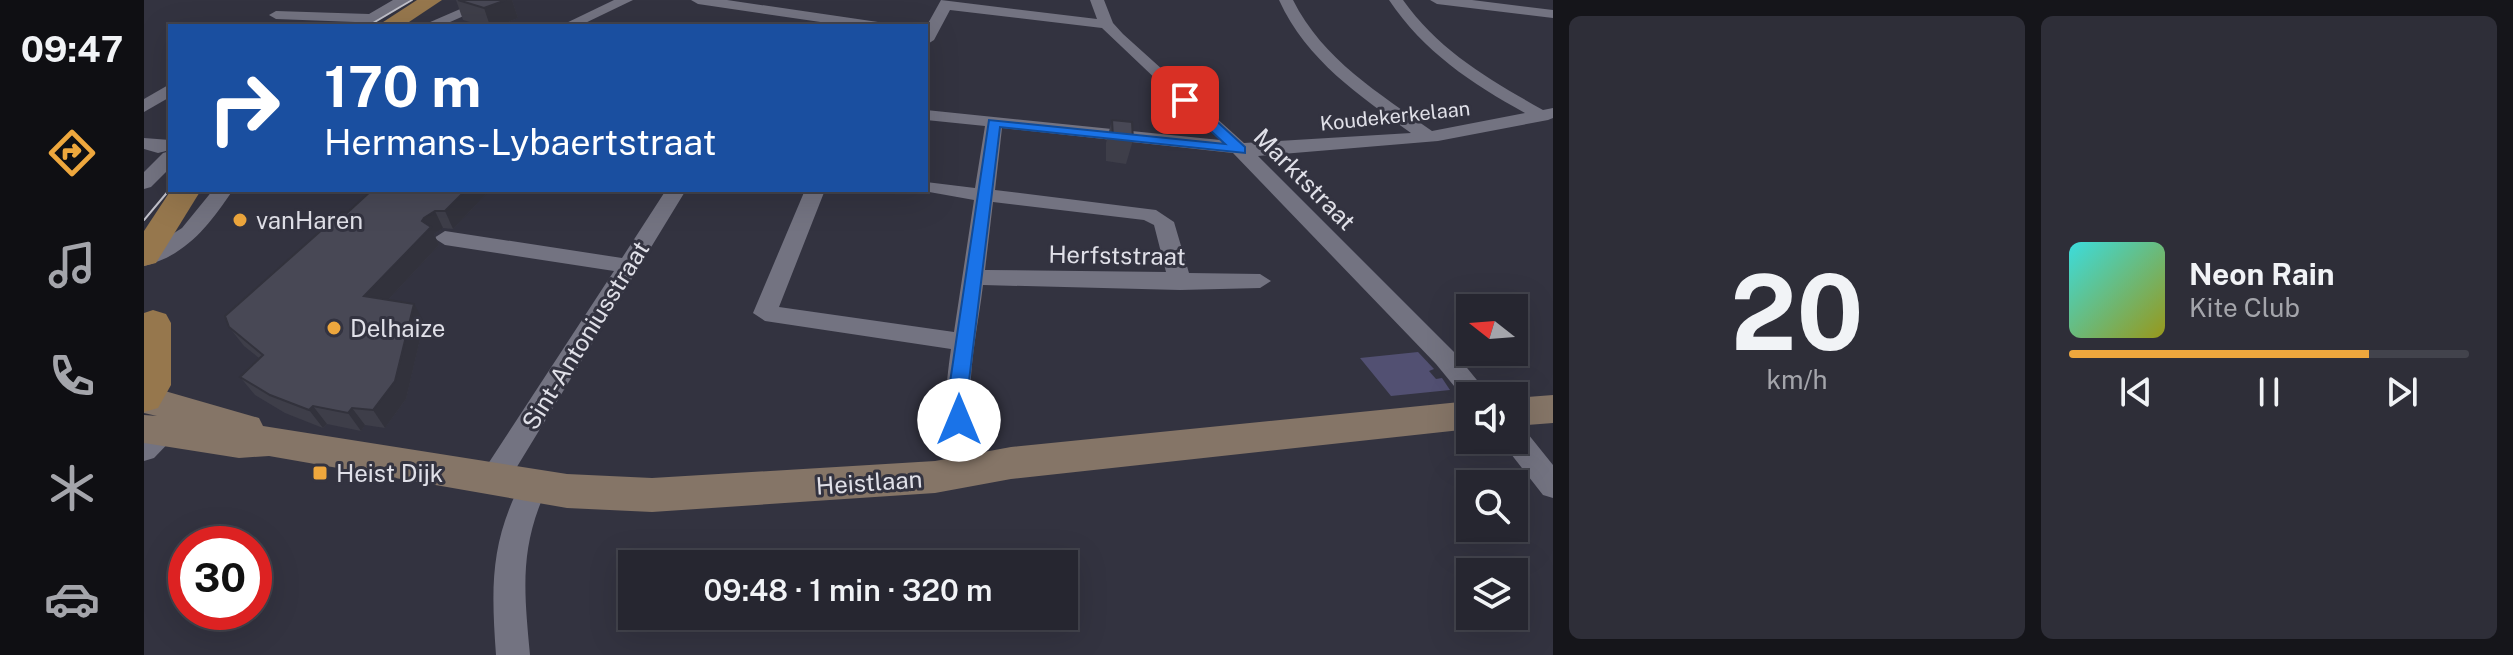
<!DOCTYPE html>
<meta charset="utf-8">
<style>
:root{--surface:#262630;--page:#2e2e38;--text:#f1f3f6;--muted:#a4a5ab;--line:#42434c;--accent:#eea73d}
body{margin:0;font-family:"Public Sans",sans-serif;background:var(--page);color:var(--text);height:100vh;display:flex;flex-direction:column;font-size:30px;white-space:nowrap}
*{box-sizing:border-box;margin:0}
p{font-size:26px;color:var(--muted)}
.icon{flex:none;width:44px;height:44px;fill:none;stroke:currentColor;stroke-width:2;stroke-linecap:round;stroke-linejoin:round}
.map{position:relative;flex:1;overflow:hidden}
.sheet{display:flex;flex-direction:column;gap:16px;padding:16px;background:#15151a;width:960px}
.sheet>*{flex:none}
.top-card{position:absolute;left:24px;top:24px;width:760px;height:168px;border-radius:0px;box-shadow:0 8px 32px #0002,0 0 0 2px var(--line);background:#1a4fa0;color:#fff;overflow:hidden}
.needle{width:52px;rotate:287deg}
.fabs{position:absolute;left:1312px;top:294px;display:grid;gap:16px}
.fabs a{display:grid;place-items:center;width:72px;height:72px;border-radius:0px;background:var(--surface);box-shadow:0 8px 32px #0002,0 0 0 2px var(--line);font-size:40px}
.speed{position:absolute;left:24px;top:526px;display:flex;gap:16px;font-size:40px;font-weight:700;text-align:center}
.speed>*{display:grid;place-content:center;width:104px;height:104px;border-radius:50%;background:var(--surface);box-shadow:0 8px 32px #0002,0 0 0 2px var(--line);line-height:1}
.speed .limit{border:12px solid #d22;background:#fff;color:#111}
.pin{position:absolute;display:grid;place-items:center;width:68px;height:68px;color:#fff;margin:-34px;border-radius:16px;box-shadow:0 4px 12px #0006}
.me{position:absolute;width:88px;margin:-44px;rotate:0deg;stroke-linejoin:round;filter:drop-shadow(0 0 6px #0008)}
.turn{display:flex;align-items:center;gap:28px;height:168px;padding:0 24px;font-size:36px}
.turn .icon{width:104px;height:104px;stroke-width:2.5}
.turn b{display:block;font-size:56px;line-height:68px}
.sheet .card{flex:1;display:flex;flex-direction:column;justify-content:center;gap:12px;min-width:0;padding:0 28px;border-radius:12px;background:var(--page)}
.sheet .dial{align-items:center;gap:0}
.dial b{font-size:104px;line-height:1}
.song{display:flex;align-items:center;gap:24px}
.cover{width:96px;height:96px;border-radius:12px;background:linear-gradient(135deg,hsl(180 70% 55%),hsl(60 70% 35%))}
.played{height:8px;border-radius:4px;background:linear-gradient(90deg,var(--accent) 75%,var(--line) 75%)}
.keys{display:flex;justify-content:space-around;direction:ltr}
.sheet .tiles{flex:1;display:grid;gap:16px;grid-template-columns:repeat(2,1fr)}
.trip{position:absolute;left:474px;top:550px;width:460px;height:80px;border-radius:0px;background:var(--surface);box-shadow:0 8px 32px #0002,0 0 0 2px var(--line);font-weight:600;line-height:80px;text-align:center}
main{display:flex;flex:1;min-height:0}
.dock{display:flex;flex-direction:column;width:144px;justify-content:space-around;align-items:center;background:#0f0f13;color:var(--muted)}
.dock .icon{width:56px;height:56px}
.dock .on{color:var(--accent)}
.dock b{font-size:36px;color:var(--text)}
.map>svg:first-child{display:block}
.green{fill:#525072}
.lines{fill:none;stroke-linecap:round;stroke-linejoin:round}
.minor{fill:#737381;fill-rule:evenodd}
.secondary{fill:#857567;fill-rule:evenodd}
.primary{fill:#96774d;fill-rule:evenodd}
.tram{stroke:#c0c0c9;stroke-width:2}
.wall{fill:#3e3e49}
.shaded-wall{fill:#32323c}
.building{fill:#484855;stroke:#32323c;stroke-width:2}
.route{fill:#1a73e8;stroke:#114b97;stroke-width:2}
.poi-dot{fill:#eea73d;stroke:#333340;stroke-width:3}
.labels{text-anchor:middle;dominant-baseline:central;stroke-width:6;stroke-linejoin:round;paint-order:stroke}
.far-street-label{font-size:20px;fill:#e0e0e8;stroke:#333340}
.street-label{font-size:24px;fill:#e0e0e8;stroke:#333340}
.poi-label{font-size:24px;fill:#e0e0e8;stroke:#333340;text-anchor:start}
</style>
<main>
<nav class="dock">
<b>09:47</b>
<svg class="icon on" aria-label="directions" viewBox="0 0 24 24"><path d="M12 3l9 9-9 9-9-9zM9 14v-3h6M13 9l2 2-2 2"/></svg>
<svg class="icon" aria-label="music" viewBox="0 0 24 24"><path d="M9 18V5l10-2v13"/><circle cx="6" cy="18" r="3"/><circle cx="16" cy="16" r="3"/></svg>
<svg class="icon" aria-label="phone" viewBox="0 0 24 24"><path d="M5 4h4l2 5-3 2q2 4 5 5l2-3 5 2v4C11 20 4 13 5 4z"/></svg>
<svg class="icon" aria-label="climate" viewBox="0 0 24 24"><path d="M12 3v18M4 7l16 10M4 17L20 7"/></svg>
<svg class="icon" aria-label="car" viewBox="0 0 24 24"><path d="M5 17H2v-5l4-1 3-4h7l3 4 3 1v5h-3M9 17h6M6 11h13"/><circle cx="7" cy="17" r="2"/><circle cx="17" cy="17" r="2"/></svg>
</nav>
<div class="map">
<svg width="1409" height="655" viewBox="0 0 1409 655">
<rect width="100%" height="100%" fill="#333340"/>
<polygon class="green" points="1274,352 1290,369 1285,371 1292,379 1298,378 1306,390 1247,396 1216,358"/>
<g class="lines">
<g class="minor">
<polygon points="249,0 266,0 225,26 209,26 211,22 132,19 125,15 132,11 225,14"/>
<polygon points="337,0 356,0 297,26 277,26"/>
<polygon points="470,0 489,0 435,26 416,26"/>
<polygon points="547,0 583,0 734,22 741,26 704,26 554,4"/>
<path d="M797 0 953 19 946 0H960L969 23 979 34 1100 143 1267 133C1215 95 1163 61 1135 0H1149C1179 60 1235 93 1288 131L1381 113C1327 83 1280 52 1245 0H1259C1295 51 1346 80 1399 110L1409 108V118L1404 120 1294 141 1114 156 1310 352 1346 396H1326L1324 403 1292 364 1089 153 858 128 851 190 1012 210 1030 222 1045 273 1116 274 1127 281 1116 288 1036 290 839 285C834 328 822 376 828 420 831 438 845 462 836 479L826 483 816 479C796 439 801 391 807 349L621 321 609 313 661 190H681L635 307 810 332 830 200 774 190H782V182L831 188 841 126 782 120V110L1076 140 958 28 806 10 790 40 782 45V27ZM849 202 1000 220 1010 225 1022 272 841 270Z"/>
<polygon points="1286,0 1328,0 1409,10 1409,18 1293,4"/>
<polygon points="26,84 26,97 0,112 0,99"/>
<polygon points="0,138 26,140 26,150 14,153 0,149"/>
<polygon points="26,151 26,168 7,187 0,189 0,172 19,153"/>
<path d="M69 190H89C65 225 43 255 0 266V252L38 228Z"/>
<polygon points="522,190 542,190 360,488 350,491 340,488 336,479 340,470 470,271 301,245 290,238 301,231 478,258"/>
<polygon points="20,422 30,425 34,433 10,458 0,461 0,434"/>
<polygon points="1370,426 1380,429 1409,465 1409,498 1399,495 1360,445 1358,440 1370,440"/>
<path d="M390 474 400 477 404 486C375 547 380 590 386 655H352C347 585 346 541 380 477Z"/>
</g>
<g class="secondary">
<polygon points="0,385 115,418 119,426 423,474 508,478 791,461 867,447 1326,401 1326,429 867,479 791,493 508,512 423,508 125,456 95,458 0,443 0,415 13,416 0,413"/>
<polygon points="1409,395 1409,423 1370,426 1370,398"/>
</g>
<g class="primary">
<polygon points="273,0 298,0 259,26 233,26"/>
<polygon points="27,190 57,190 12,263 0,266 0,231"/>
<polygon points="9,310 22,314 27,323 27,385 14,408 0,412 0,313"/>
</g>
<g class="tram">
<polyline points="224,26 268,0"/>
<polyline points="0,220 26,189"/>
</g>
</g>
<g class="wall">
<polygon points="312,0 368,0 374,18 354,26 339,26 319,20"/>
<polygon points="968,120 989,140 982,164 962,161 962,143"/>
<polygon points="228,190 346,190 309,229 299,228 290,234 295,245 244,300 280,322 262,399 241,428 221,425 217,431 183,424 179,428 141,413 111,395 96,377 115,358 100,346 85,327 203,213"/>
</g>
<g class="shaded-wall">
<polygon points="362,0 368,0 374,18 354,26 346,26 340,8"/>
<polygon points="322,190 346,190 309,229 301,211"/>
<polygon points="291,211 299,228 290,234 295,245 231,314 220,296 278,221 280,218"/>
<polygon points="270,304 280,322 262,399 241,428 229,410"/>
<polygon points="169,406 183,424 179,428 165,410"/>
<polygon points="208,408 221,425 217,431 204,413"/>
</g>
<g class="building">
<polygon points="314,0 362,0 340,8"/>
<polygon points="968,120 988,122 989,140 969,138"/>
<polygon points="228,190 322,190 301,211 291,211 280,218 278,221 287,227 220,296 270,304 251,381 229,410 208,408 204,413 169,406 165,410 126,395 96,377 119,355 85,327 81,316 198,212 203,213"/>
</g>
<polygon class="route" points="1037,97 1046,97 1101,147 1101,153 856,127 824,389 823,425 808,425 805,389 845,120 1081,144 1037,103"/>
<g class="poi-dot">
<circle cx="96" cy="220" r="8"/>
<circle cx="190" cy="328" r="8"/>
<rect x="168" y="465" width="16" height="16" rx="4"/>
</g>
<g class="labels">
<g class="far-street-label">
<text transform="translate(1251 116) rotate(-6)">Koudekerkelaan</text>
</g>
<g class="street-label">
<text transform="translate(1161 179) rotate(45)">Marktstraat</text>
<text transform="translate(973 255) rotate(1)">Herfststraat</text>
<text transform="translate(441 335) rotate(-58)">Sint-Antoniusstraat</text>
<text transform="translate(725 482) rotate(-4)">Heistlaan</text>
</g>
<g class="poi-label">
<text x="112" y="220">vanHaren</text>
<text x="206" y="328">Delhaize</text>
<text x="192" y="473">Heist Dijk</text>
</g>
</g>
</svg>
<div class="fabs">
<a><svg class="needle" viewBox="-14 -14 28 28"><path d="M0-13l5 13h-10z" fill="#e53935"/><path d="M0 13l5-13h-10z" fill="#a4a5ab"/></svg></a>
<a><svg class="icon" aria-label="sound" viewBox="0 0 24 24"><path d="M4 9h4l5-4v14l-5-4H4zM17 9q2 3 0 6"/></svg></a>
<a><svg class="icon" aria-label="search" viewBox="0 0 24 24"><circle cx="10" cy="10" r="6"/><path d="M15 15l6 6"/></svg></a>
<a><svg class="icon" aria-label="layers" viewBox="0 0 24 24"><path d="M12 4l9 5-9 5-9-5zM3 14l9 5 9-5"/></svg></a>
</div>
<div class="speed"><div class="limit">30</div></div>
<div class="pin" style="left:1041px;top:100px;background:#d93025"><svg class="icon" aria-label="arrive" viewBox="0 0 24 24"><path d="M6 21V4h12l-3 4 3 4H6"/></svg></div>
<svg class="me" style="left:815px;top:420px" viewBox="-20 -20 40 40"><circle r="19" fill="#fff"/><path d="M0-13L10 11 0 6-10 11z" fill="#1a73e8"/></svg>
<div class="trip">09:48 · 1 min · 320 m</div>
<div class="top-card">
<div class="turn"><svg class="icon" aria-label="right" viewBox="0 0 24 24"><path d="M7 20v-9h11M14 6l5 5-5 5"/></svg><div><b>170 m</b>Hermans-Lybaertstraat</div></div>
</div>
</div>
<section class="sheet">
<div class="tiles">
<div class="card dial"><b>20</b><p>km/h</p></div>
<div class="card">
<div class="song"><i class="cover"></i><div><b>Neon Rain</b><p>Kite Club</p></div></div>
<div class="played"></div>
<div class="keys"><svg class="icon" aria-label="previous" viewBox="0 0 24 24"><path d="M18 5L8 12l10 7zM5 5v14"/></svg><svg class="icon" aria-label="pause" viewBox="0 0 24 24"><path d="M8 5v14M16 5v14"/></svg><svg class="icon" aria-label="next" viewBox="0 0 24 24"><path d="M6 5l10 7-10 7zM19 5v14"/></svg></div>
</div>
</div>
</section>
</main>
